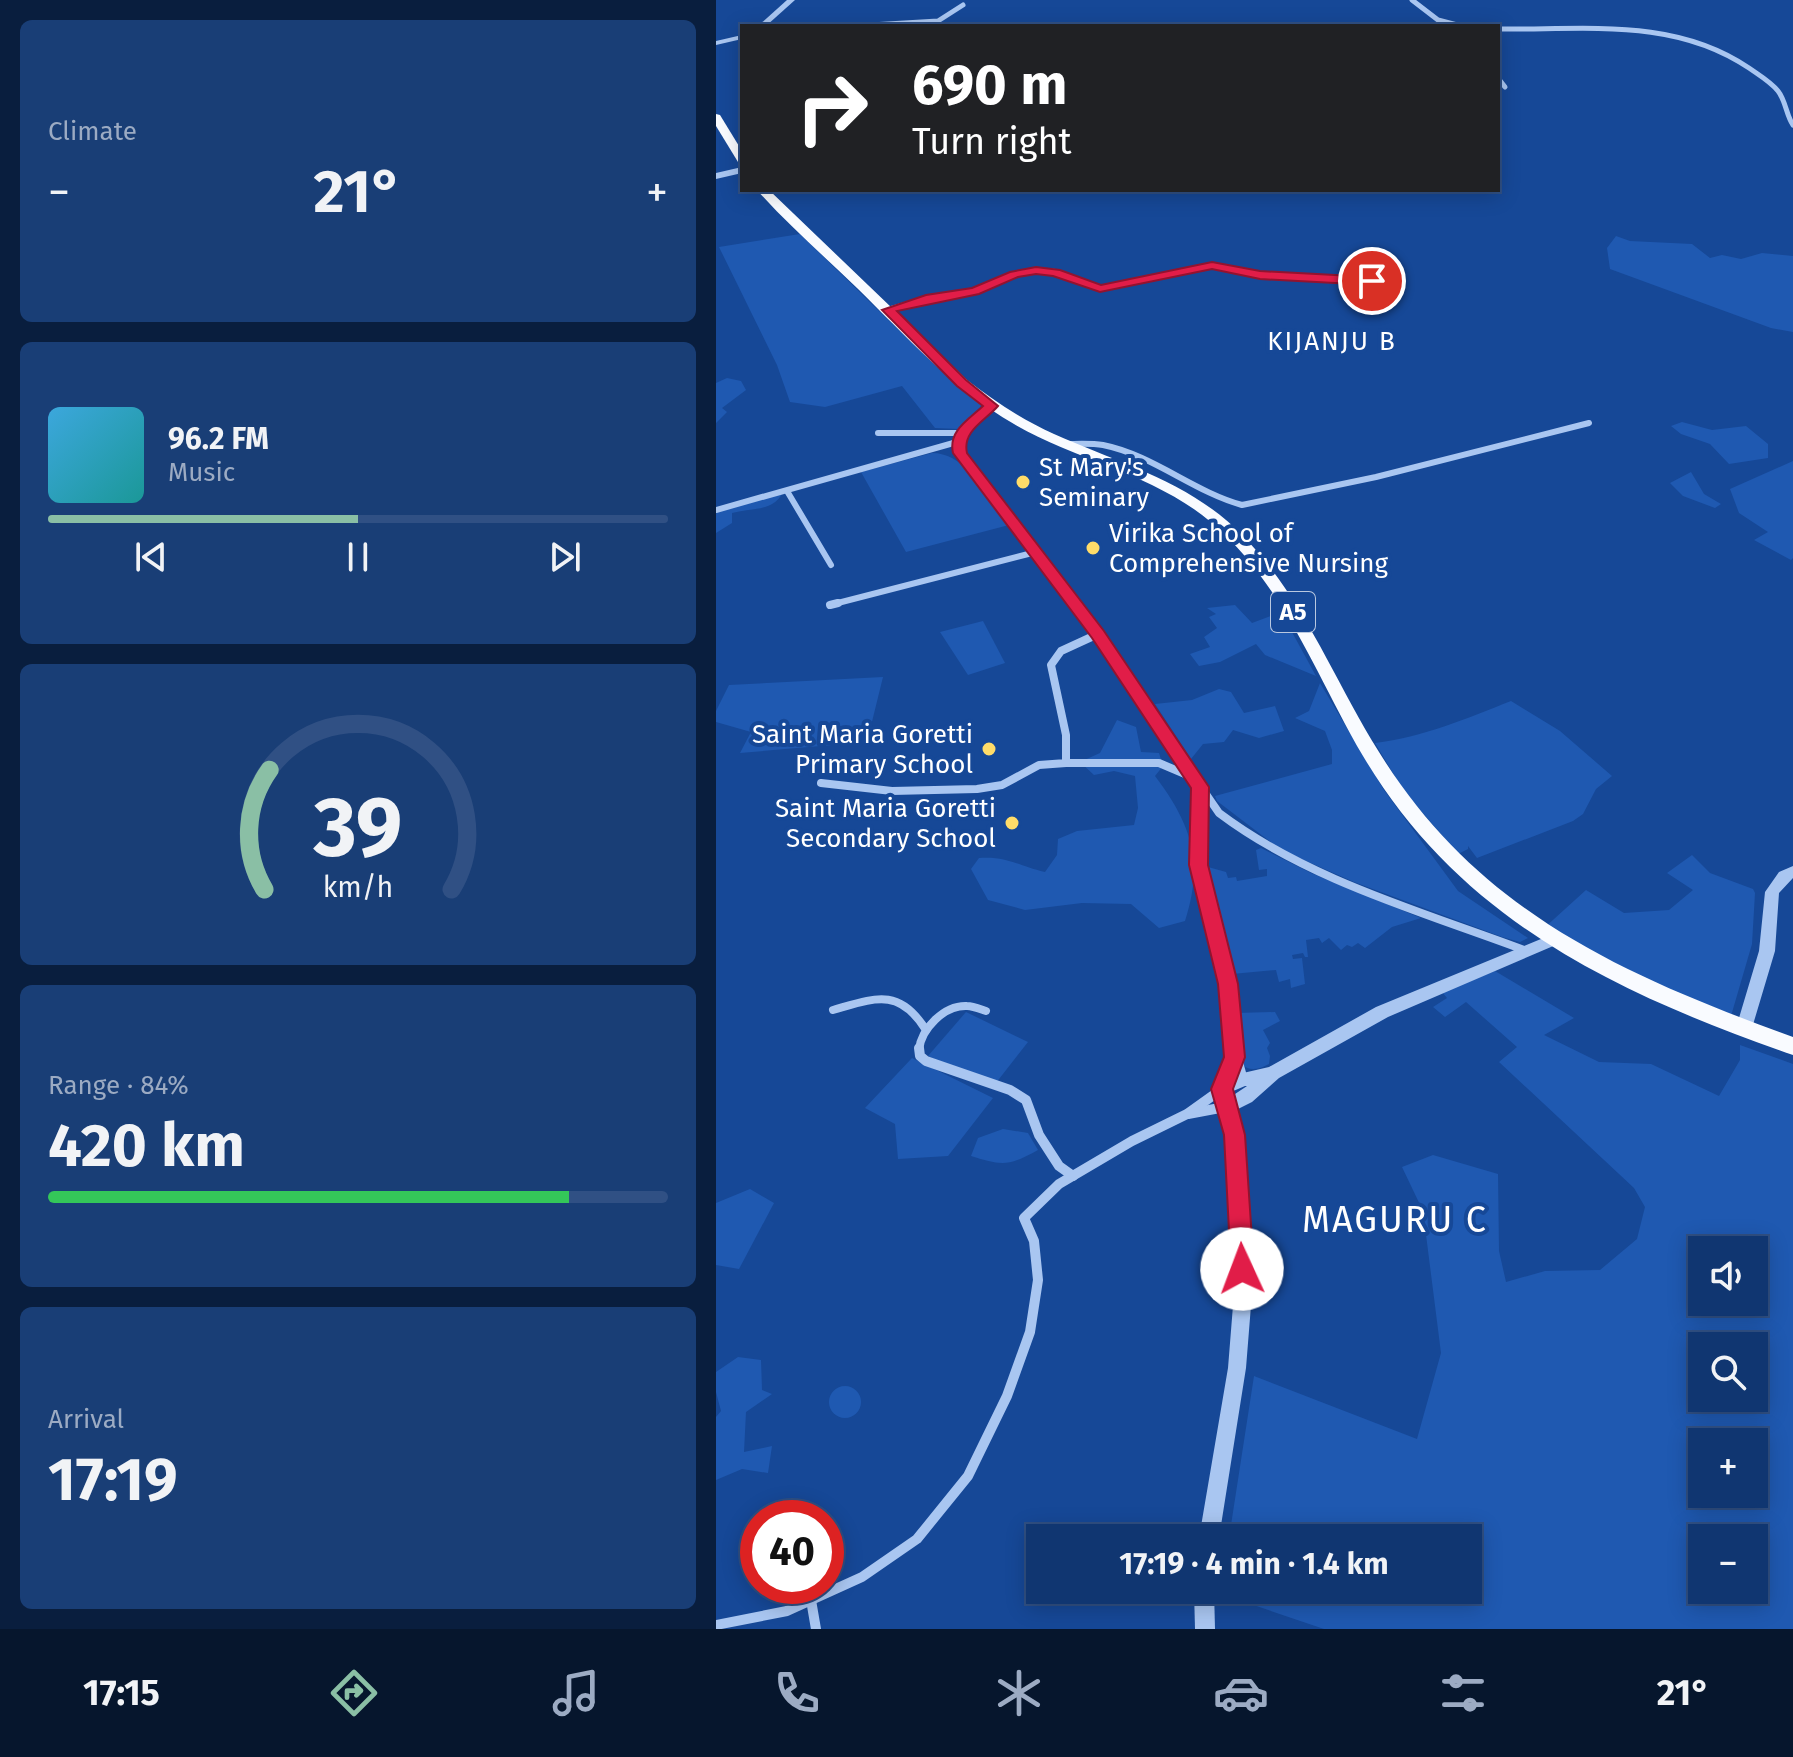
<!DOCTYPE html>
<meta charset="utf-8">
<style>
:root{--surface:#103671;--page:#193e76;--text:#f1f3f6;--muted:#9cabc3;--line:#305084;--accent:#8abfa5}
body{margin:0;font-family:"Fira Sans",sans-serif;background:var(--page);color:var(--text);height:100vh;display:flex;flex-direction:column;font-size:30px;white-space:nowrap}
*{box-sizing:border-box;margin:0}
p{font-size:26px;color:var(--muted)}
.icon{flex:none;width:44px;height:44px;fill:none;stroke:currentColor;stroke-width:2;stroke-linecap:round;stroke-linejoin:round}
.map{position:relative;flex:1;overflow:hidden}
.side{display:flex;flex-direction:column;gap:20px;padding:20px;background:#091e3e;width:716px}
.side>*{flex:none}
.top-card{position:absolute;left:24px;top:24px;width:760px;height:168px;border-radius:0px;box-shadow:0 4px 20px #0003,0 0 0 2px var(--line);background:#202124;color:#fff;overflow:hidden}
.controls{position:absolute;left:972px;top:1236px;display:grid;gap:16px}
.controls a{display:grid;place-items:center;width:80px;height:80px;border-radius:0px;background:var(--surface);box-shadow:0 4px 20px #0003,0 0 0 2px var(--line);font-size:40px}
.speed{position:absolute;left:24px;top:1500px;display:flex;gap:16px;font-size:40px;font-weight:700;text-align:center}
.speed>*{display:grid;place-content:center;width:104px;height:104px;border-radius:50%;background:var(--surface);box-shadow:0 4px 20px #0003,0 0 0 2px var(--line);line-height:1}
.speed .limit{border:12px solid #d22;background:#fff;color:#111}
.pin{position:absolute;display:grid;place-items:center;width:68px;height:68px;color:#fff;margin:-34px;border:4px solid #fff;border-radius:50%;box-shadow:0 2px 8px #0007}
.me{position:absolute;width:88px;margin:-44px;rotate:358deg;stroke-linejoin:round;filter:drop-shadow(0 0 6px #0008)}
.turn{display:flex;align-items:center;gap:28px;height:168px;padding:0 40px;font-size:36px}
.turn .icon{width:104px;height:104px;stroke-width:2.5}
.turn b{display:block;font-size:56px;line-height:68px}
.big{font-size:60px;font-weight:700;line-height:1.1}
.side .card{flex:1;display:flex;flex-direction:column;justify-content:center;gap:12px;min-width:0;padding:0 28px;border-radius:12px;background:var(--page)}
.side .dial{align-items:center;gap:0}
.dial svg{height:208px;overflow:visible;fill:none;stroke:var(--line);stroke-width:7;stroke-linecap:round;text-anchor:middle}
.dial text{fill:var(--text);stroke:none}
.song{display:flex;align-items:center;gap:24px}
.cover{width:96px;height:96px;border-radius:12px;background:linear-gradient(135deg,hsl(200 70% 55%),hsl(180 70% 35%))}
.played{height:8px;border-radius:4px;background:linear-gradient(90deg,var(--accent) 50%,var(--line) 50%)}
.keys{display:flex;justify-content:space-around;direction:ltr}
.heat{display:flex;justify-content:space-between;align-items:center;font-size:44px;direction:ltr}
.charge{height:12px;border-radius:6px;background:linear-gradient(90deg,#34c759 84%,var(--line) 0)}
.trip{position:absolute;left:310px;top:1524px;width:456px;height:80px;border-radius:0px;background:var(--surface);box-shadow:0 4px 20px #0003,0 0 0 2px var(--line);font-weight:700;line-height:80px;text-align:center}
.dock{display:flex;height:128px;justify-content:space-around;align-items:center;background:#06162d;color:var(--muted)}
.dock .icon{width:56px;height:56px}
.dock .current{color:var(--accent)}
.dock b{font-size:36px;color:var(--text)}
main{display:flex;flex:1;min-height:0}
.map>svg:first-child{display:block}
.green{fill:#1f59b1;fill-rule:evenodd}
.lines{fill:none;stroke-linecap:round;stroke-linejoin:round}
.minor-far3{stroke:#a9c6f1;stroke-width:5}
.minor-far2{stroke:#a9c6f1;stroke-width:6}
.minor-far1{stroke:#a9c6f1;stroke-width:8}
.minor{stroke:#a9c6f1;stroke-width:10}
.tertiary{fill:#a9c6f1;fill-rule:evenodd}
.trunk{fill:#f9fbff;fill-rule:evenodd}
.route{fill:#e11d48;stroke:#92132f;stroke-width:2}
.poi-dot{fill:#ffdc69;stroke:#164897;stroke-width:3}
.labels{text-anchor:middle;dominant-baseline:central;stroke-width:8;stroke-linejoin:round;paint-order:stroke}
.shield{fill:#164897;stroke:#b9c8e0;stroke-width:2}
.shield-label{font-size:24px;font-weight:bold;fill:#fff}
.far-quarter-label{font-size:26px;letter-spacing:2px;fill:#fff;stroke:#164897}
.poi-label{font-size:26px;fill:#fff;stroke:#164897;text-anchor:start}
.near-quarter-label{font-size:36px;letter-spacing:2px;fill:#fff;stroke:#164897}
</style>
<main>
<section class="side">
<div class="card"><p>Climate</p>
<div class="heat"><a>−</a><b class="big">21°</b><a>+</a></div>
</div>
<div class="card">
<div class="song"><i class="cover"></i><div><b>96.2 FM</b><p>Music</p></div></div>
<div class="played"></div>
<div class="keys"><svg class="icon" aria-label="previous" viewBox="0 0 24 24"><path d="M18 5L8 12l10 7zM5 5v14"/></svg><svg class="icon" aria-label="pause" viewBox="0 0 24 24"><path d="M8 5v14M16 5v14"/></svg><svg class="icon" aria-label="next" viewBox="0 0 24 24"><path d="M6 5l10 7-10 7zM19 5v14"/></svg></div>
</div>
<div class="card dial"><svg viewBox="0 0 100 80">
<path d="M14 69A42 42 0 1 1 86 69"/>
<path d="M14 69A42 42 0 0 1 16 23" stroke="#8abfa5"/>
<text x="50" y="56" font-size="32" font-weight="700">39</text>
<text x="50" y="72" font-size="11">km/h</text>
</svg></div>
<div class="card"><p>Range · 84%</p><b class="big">420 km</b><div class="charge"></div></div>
<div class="card"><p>Arrival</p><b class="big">17:19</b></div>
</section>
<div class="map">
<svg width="1077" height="1629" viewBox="0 0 1077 1629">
<rect width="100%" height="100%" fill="#164897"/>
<g class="green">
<polygon points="84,234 197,344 266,405 243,429 219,428 186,386 109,407 74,402 61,365 3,247"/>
<polygon points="900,236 914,241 976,244 994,258 1006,255 1025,259 1046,253 1077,256 1077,332 1055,328 894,269 891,248"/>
<polygon points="11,378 25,381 30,390 6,408 11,412 0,423 0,383"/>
<polygon points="966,422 996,430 1030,426 1052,444 1052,458 1013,464 994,444 965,434 955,426"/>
<path d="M216 453C252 453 274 500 293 525L190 552 145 472Z"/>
<polygon points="1077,461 1077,558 1075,560 1038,540 1052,532 1023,513 1014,489"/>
<polygon points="975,472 988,494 1005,504 999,508 967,496 954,483"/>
<path d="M66 494C56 512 33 508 16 513V523L0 533V512Z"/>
<polygon points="519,605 536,623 565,612 600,676 549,655 540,644 504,662 483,666 474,654 494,647 488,637 501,628 493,617 500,614 491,608"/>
<polygon points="267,621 289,663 252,675 224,632"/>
<polygon points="167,677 151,742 24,753 35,732 0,722 0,711 13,685"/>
<polygon points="604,683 668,790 742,891 812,938 804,942 786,937 638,882 565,850 501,801 499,796 616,764 616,750 609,731 579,718 593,711"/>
<polygon points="503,689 515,692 528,713 559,706 568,731 543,738 517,730 508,742 487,744 475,759 439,704 476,700"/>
<path d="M795 701 844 731 896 776 880 789 867 814 857 821 761 858 752 846V849L742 854 687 790 659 743C707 737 750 719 795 701Z"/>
<path d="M401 720 420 727 425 752 443 753 447 766 439 776C476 825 488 862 469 921L443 928 415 904 366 903 309 910 272 900 255 869 263 858C292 856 302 866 329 872L341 855 342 839 361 831 418 825 422 808 419 776 398 771 378 775 364 762 384 753Z"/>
<polygon points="545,848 595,873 705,918 676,927 649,948 642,943 636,947 631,945 625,950 613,938 606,943 603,938 590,940 592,957 589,957 587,953 576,955 577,959 586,958 589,984 575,988 574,979 563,982 560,970 516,974 492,896 490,870 492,867 510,872 512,878 520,877 521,881 551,876 551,869 543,870 540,850"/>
<polygon points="976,855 994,873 1037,889 1039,893 1036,944 1015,1016 947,993 827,929 870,890 908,913 953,910 977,890 951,873"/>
<path d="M779 971 858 1018 828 1035 883 1062 935 1064 1003 1096 1024 1060V1045L1077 1064V1629H608L508 1595 509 1590H752V1538H513L538 1376 701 1439 725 1353 707 1211 686 1167 717 1155 782 1174 783 1251 790 1282 829 1271 884 1270 921 1239 929 1207 918 1188 783 1062 801 1047 750 1002 729 1017 717 1007 731 998 726 992ZM986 1250H1038V1302H986ZM986 1346H1038V1398H986ZM986 1442H1038V1494H986ZM986 1538H1038V1590H986Z"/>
<polygon points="250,1012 312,1042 276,1088 212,1056"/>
<path d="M559 1012 564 1021 547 1030 554 1043 551 1048 554 1056 553 1064C515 1085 519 1036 519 1013Z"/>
<polygon points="196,1058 277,1098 232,1156 182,1159 179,1124 149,1108"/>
<path d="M287 1129 312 1133 322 1150C293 1166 286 1166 255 1156L262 1138Z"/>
<polygon points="34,1189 58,1203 23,1269 0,1265 0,1203"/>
<polygon points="22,1357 45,1360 46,1390 56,1394 30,1412 28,1452 56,1446 52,1473 26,1469 0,1480 0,1417 5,1411 0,1392 0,1372"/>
<circle cx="129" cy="1402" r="16"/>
</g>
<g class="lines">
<g class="minor-far3">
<polyline points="696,0 722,20 745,26"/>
<polyline points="138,26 222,21 247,5"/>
<path d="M782 29C869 30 958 17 1033 68 1043 75 1055 82 1062 91 1070 101 1070 115 1077 125"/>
<polyline points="782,78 789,87"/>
</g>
<g class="minor-far2">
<polyline points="172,310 210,299 258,292 299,274 320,270 339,272 384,289 496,266 544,275 656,281"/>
<path d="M275 406C259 418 238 431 244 453L360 605"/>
<polyline points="162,433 245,433"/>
<path d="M349 444C361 444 375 443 387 445 437 455 478 492 526 505L660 477 873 423"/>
<polyline points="71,491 115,565"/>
<polyline points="0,510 241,442"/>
<polyline points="114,605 320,552"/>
</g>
<g class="minor-far1">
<path d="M358 603 503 813C592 880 704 911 808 950"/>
<polyline points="114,605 122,603"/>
<polyline points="350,763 443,763 476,777"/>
<polyline points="105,783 176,791 261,789 286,785 323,765 350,763 350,735 335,665 345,651 382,634"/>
<polyline points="484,787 482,865 512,984 518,1050"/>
<path d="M117 1010C159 998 183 987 210 1030"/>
<path d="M203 1050C205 1029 228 1005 251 1006 257 1006 264 1009 270 1011"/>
</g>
<g class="minor">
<polyline points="203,1048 204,1056 210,1061 294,1090 310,1100 323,1135 343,1166 357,1176"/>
<polyline points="518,1048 527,1080"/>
<polyline points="472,1114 509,1107"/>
<polyline points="95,1600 100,1629"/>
<polyline points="0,1625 71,1611 146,1577 201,1539 252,1476 291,1396 314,1332 322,1280 318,1241 308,1218 343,1184 416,1141 471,1114 506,1089 519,1057"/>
</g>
<g class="tertiary">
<polygon points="71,0 79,0 50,26 42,26"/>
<polygon points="26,35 26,39 0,45 0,41"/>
<polygon points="26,167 26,173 0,179 0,173"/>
<polygon points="1077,866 1077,878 1063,893 1059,951 1036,1028 1034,1033 1028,1035 1022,1033 1020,1028 1043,951 1049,892 1063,872"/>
<path d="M837 934 842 936 845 940 842 944 672 1017 563 1078 536 1102 520 1110 526 1135 536 1293 530 1368 503 1538H483L512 1368 518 1293 510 1135 501 1107 498 1089 500 1084 527 1073 553 1067 660 1007ZM529 1086H531L516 1096 515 1092Z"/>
<polygon points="478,1590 498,1590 499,1629 479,1629"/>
</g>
<g class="trunk">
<polygon points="0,114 4,115 26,151 26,163 22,162 0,126"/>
<path d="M41 190H53L251 380C278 401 307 420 338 434 405 464 476 482 528 537 588 599 618 680 663 752 762 912 907 975 1077 1037V1055C902 994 745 921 647 756 600 676 569 586 496 523 439 474 362 461 298 424 237 389 190 336 141 288 108 256 72 225 41 190Z"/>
</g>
</g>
<path class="route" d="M496 262 544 271 656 277 663 281 656 285 544 279 496 269 384 292 337 276 320 274 302 277 263 294 181 311 250 380 282 406C269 421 246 431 251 453L388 631 493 787 492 865 522 984 529 1057 517 1089 529 1135 538 1269 535 1277 526 1280 518 1277 515 1269 508 1135 495 1089 508 1057 502 984 473 865 475 788 376 638 237 453C232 431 252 420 267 406L241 386 166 310 210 295 256 288 294 272 320 267 344 270 385 285Z"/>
<g class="poi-dot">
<circle cx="307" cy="482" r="8"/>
<circle cx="377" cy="548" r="8"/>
<circle cx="273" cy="749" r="8"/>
<circle cx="296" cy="823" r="8"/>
</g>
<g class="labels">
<rect class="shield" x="555" y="592" width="44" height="40" rx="6"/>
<g class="shield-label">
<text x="577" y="612">A5</text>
</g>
<g class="far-quarter-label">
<text x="616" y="341">KIJANJU B</text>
</g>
<g class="poi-label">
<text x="323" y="467">St Mary's<tspan x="323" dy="30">Seminary</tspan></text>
<text x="393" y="533">Virika School of<tspan x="393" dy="30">Comprehensive Nursing</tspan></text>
<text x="257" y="734" text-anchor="end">Saint Maria Goretti<tspan x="257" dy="30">Primary School</tspan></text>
<text x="280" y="808" text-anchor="end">Saint Maria Goretti<tspan x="280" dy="30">Secondary School</tspan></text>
</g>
<g class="near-quarter-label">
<text x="679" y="1220">MAGURU C</text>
</g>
</g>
</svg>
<div class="controls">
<a><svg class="icon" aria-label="sound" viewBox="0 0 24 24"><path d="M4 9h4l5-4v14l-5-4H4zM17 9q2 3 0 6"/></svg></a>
<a><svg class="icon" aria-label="search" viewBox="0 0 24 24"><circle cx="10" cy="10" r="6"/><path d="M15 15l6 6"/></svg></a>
<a>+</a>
<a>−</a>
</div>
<div class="speed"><div class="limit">40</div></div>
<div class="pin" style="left:656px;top:281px;background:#d93025"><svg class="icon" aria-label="arrive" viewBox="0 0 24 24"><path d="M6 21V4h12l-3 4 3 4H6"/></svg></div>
<svg class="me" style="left:526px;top:1269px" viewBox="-20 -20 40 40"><circle r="19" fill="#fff"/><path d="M0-13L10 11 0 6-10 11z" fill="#e11d48"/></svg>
<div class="trip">17:19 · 4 min · 1.4 km</div>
<div class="top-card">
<div class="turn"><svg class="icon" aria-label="right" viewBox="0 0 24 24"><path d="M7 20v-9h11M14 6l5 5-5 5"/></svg><div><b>690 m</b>Turn right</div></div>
</div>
</div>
</main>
<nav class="dock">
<b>17:15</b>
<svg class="icon current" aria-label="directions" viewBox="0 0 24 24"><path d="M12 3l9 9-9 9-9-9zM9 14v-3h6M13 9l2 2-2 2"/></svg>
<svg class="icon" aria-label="music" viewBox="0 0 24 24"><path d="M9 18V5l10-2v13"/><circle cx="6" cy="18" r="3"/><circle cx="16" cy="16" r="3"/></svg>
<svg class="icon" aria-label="phone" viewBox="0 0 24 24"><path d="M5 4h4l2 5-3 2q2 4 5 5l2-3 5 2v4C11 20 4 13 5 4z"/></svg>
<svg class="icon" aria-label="climate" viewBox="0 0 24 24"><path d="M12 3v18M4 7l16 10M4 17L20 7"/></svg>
<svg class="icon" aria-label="car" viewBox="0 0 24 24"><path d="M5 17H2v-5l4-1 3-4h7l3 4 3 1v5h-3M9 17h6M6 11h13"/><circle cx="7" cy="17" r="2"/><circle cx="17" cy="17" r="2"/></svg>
<svg class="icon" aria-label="filters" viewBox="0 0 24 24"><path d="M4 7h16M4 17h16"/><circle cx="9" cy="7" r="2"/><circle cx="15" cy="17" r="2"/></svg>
<b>21°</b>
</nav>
